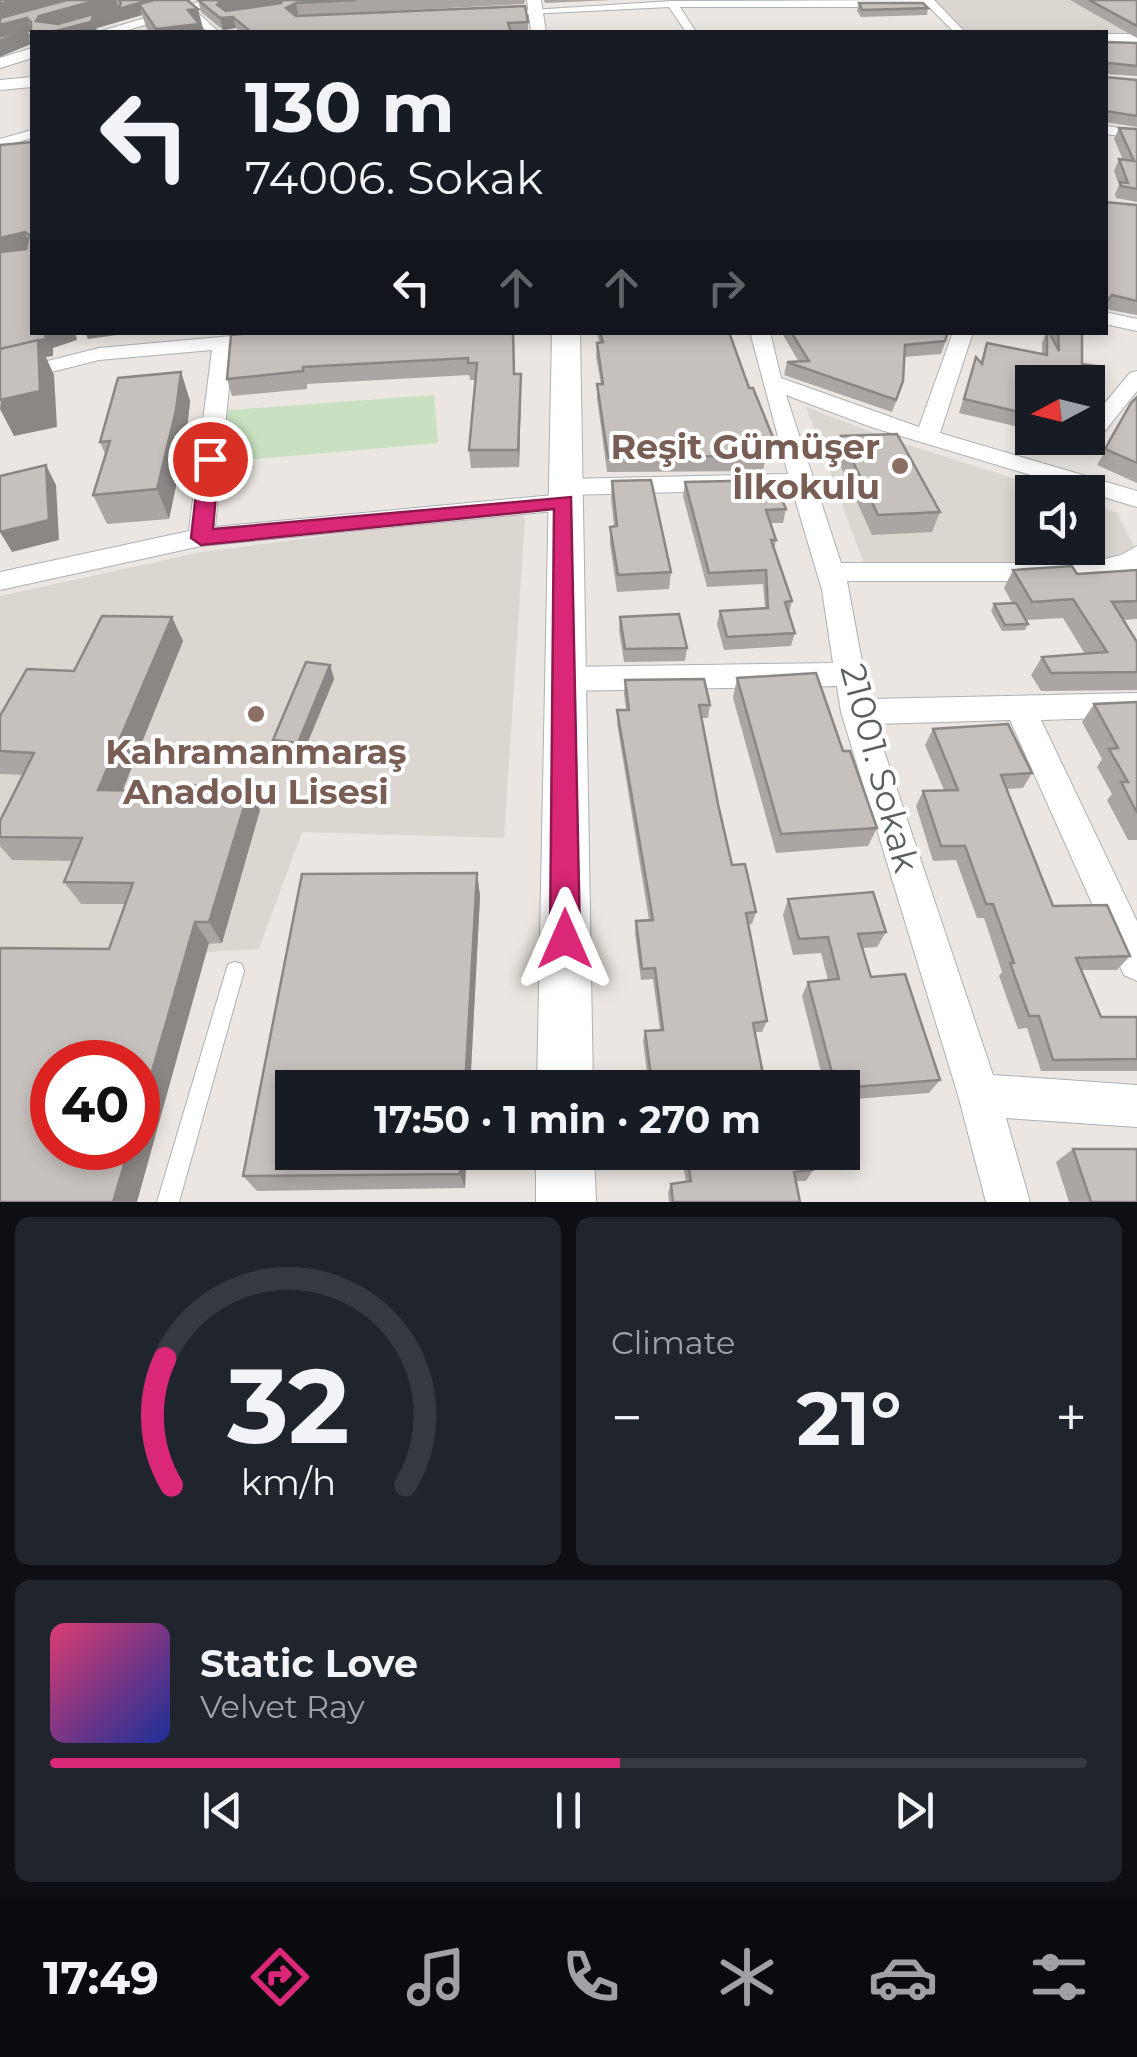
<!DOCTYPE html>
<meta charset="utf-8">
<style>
:root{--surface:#171b24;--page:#20242c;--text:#f1f3f6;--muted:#9ea1a6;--line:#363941;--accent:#db2777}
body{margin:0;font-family:Montserrat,sans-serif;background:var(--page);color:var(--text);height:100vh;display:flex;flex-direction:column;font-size:38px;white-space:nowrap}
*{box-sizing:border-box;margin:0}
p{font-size:32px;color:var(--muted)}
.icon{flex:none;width:55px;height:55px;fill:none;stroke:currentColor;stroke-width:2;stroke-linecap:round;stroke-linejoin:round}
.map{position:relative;height:1202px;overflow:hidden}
.details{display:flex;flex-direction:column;gap:15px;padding:15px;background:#0d0f14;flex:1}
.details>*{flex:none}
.guide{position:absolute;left:30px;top:30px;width:1078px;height:305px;border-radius:0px;box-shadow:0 5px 15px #0003;background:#171b24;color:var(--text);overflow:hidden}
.needle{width:65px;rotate:263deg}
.tools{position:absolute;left:1015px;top:365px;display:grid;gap:20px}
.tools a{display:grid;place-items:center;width:90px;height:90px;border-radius:0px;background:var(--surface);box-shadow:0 5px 15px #0003;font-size:50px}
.speed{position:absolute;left:30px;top:1040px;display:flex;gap:20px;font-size:50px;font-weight:700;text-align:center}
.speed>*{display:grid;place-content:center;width:130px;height:130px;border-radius:50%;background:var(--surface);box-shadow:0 5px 15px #0003;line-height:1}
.speed .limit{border:15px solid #d22;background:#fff;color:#111}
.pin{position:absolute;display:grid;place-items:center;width:85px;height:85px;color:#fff;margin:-42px;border:5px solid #fff;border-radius:50%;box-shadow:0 2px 10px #0007}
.me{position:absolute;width:110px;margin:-55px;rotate:0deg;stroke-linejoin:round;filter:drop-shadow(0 0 8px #0008)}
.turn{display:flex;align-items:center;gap:35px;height:210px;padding:0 50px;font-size:45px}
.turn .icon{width:130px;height:130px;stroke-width:2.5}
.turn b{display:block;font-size:70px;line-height:85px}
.lanes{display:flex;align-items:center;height:95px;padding:0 50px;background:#0003;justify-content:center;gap:50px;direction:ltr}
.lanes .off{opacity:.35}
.big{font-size:75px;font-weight:700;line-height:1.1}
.details .widget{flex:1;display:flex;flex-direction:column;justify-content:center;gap:15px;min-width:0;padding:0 35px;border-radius:15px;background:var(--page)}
.details .dial{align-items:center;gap:0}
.dial svg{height:260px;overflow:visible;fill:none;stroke:var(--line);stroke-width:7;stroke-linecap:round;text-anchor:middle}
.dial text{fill:var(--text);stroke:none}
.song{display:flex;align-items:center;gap:30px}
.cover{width:120px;height:120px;border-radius:15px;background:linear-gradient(135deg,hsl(340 70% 55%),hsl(230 70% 35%))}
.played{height:10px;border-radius:5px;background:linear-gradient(90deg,var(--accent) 55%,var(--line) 55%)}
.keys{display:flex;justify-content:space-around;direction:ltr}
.heat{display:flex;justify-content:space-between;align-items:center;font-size:55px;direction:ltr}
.details .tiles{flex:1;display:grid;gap:15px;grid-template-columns:1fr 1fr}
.widget:last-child{grid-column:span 2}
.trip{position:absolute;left:275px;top:1070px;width:585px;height:100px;border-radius:0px;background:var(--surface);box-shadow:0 5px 15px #0003;font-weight:700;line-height:100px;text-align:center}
.dock{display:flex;height:160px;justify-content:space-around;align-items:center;background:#090b0e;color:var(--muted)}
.dock .icon{width:70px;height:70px}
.dock .active{color:var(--accent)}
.dock b{font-size:45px;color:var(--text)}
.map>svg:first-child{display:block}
.education{fill:#dbd6d0}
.green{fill:#c9e1c0}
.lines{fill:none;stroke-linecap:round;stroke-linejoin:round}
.lane-casing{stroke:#adb1b3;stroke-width:2}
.street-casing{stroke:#adb1b3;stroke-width:2}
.secondary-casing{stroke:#acb1b4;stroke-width:2}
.lane{fill:#fff;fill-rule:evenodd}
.street{fill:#fff;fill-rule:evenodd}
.secondary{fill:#fff;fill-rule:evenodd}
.wall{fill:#aba6a3}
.shaded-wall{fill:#8b8785}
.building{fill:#c7c1be;stroke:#8b8785;stroke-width:2.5}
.route{fill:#db2777;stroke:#8e194d;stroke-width:2.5}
.education-dot{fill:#8d6e63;stroke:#fff;stroke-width:4}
.labels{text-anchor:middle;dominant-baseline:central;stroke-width:8;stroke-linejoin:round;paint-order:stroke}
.education-label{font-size:35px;font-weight:bold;fill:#785e54;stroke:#fff;text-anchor:end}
.street-label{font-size:35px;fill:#5a5f61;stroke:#fff}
</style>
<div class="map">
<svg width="1137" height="1202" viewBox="0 0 1137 1202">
<rect width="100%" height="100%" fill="#ebe6e1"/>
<g class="education">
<polygon points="928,0 1137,0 1137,39 1105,39 1105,32 960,32"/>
<polygon points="806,407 890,439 1055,492 1032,492 1032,548 1088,548 1088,503 1117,513 1135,548 1116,558 867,572"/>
<polygon points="515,511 525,519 504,838 302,832 259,949 0,963 0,596 202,552"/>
</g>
<polygon class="green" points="434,395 438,443 212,463 218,411"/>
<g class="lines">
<defs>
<polygon id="lane" points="235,962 242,964 244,971 179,1202 157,1202 226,971 228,964"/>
<g id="street">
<polygon points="934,0 965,32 954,32 929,7 680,7 696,32 686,32 669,7 489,16 484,13 672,1"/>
<polygon points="192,10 196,11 219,32 208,32 187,13"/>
<polygon points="1105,126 1137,130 1137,138 1105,134"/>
<polygon points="32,130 32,138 11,144 9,155 0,155 0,139"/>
<polygon points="1105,312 1137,319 1137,331 1105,324"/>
<polygon points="750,332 770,332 781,378 919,427 953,332 973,332 940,433 1137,491 1137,507 871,427 786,395 841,563 1089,563 1121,555 1137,546 1137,569 1089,581 847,581 869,699 1137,693 1137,717 1041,720 1137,921 1137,981 1124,975 1010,720 875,724 993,1075 1137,1085 1137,1127 1006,1118 1030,1202 986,1202 958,1095 841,712 837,686 565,691 554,687 550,679 554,671 565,667 833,663 822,590 792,489 568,495 556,487 568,479 788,474"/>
<polygon points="265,333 272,335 272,343 233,348 215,527 564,494 576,502 564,510 201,546 0,590 0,572 189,531 212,350 99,360 0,385 0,373 99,348"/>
<polygon points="1137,371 1137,391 1096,442 1080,442 1077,438 1088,438 1088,423 1130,373"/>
</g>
<g id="secondary">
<polygon points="205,0 228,0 121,32 98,32"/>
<polygon points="527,0 541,0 546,32 531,32"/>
<rect x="1105" y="34" width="32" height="10"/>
<polygon points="32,48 32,58 0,68 0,58"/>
<polygon points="32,77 32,87 0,90 0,80"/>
<polygon points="552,332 580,332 593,1088 537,1088"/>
<polygon points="536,1152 594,1152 596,1202 536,1202"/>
</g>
</defs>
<use href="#lane" class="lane-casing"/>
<use href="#street" class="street-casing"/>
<use href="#secondary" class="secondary-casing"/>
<use href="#lane" class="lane"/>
<use href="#street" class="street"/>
<use href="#secondary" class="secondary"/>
</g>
<g class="wall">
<polygon points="67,0 192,0 189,1 204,32 148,32 142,15 97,28 32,32 32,46 25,32 0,38 0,18"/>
<polygon points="198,0 525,0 524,4 296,16 528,22 528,32 240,32 236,28 223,30 201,12"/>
<polygon points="544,0 611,0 545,3"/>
<polygon points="1070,0 1137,0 1137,38"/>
<polygon points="859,3 928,8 927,15 861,17 857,11"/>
<polygon points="1105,42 1137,43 1137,76 1105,74"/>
<polygon points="1105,77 1137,80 1137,127 1105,122"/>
<polygon points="1119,128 1137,129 1137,202 1116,198 1115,194 1119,185 1114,171 1119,159 1123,160 1114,139"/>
<polygon points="1105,202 1137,205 1137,315 1105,309"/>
<polygon points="514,332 515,374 521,374 521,392 519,467 471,468 469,450 476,380 470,380 469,375 307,384 307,389 232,396 227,379"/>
<polygon points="597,332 729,332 749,388 776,445 773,460 765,460 763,471 607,472 597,398 597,384 601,384 596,357 597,343 599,342"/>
<polygon points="783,332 949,332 941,354 904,357 899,394 892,412 784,375 787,362 799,362 783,335"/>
<polygon points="1046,332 1049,332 1052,339 1052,332 1082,332 1082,364 1097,389 1091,402 1088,401 1088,382 1032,382 1032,430 959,413 976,357 980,363 987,343 1042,354 1042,343"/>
<polygon points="181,372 190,401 186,439 169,519 107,524 93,495 106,456 100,442"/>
<polygon points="1137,397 1137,483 1097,465"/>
<polygon points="841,436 940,512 932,532 872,535 836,456"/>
<polygon points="612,481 671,572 669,589 617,592 610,544 610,527 614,526 611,498"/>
<polygon points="685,482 786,509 783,523 770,523 776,540 774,550 792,601 789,613 795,633 791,646 724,650 717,624 720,611 765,608 763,584 707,587 683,496"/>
<polygon points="1013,570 1077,574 1137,570 1137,619 1123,620 1137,642 1137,690 1041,691 1031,675 1042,657 1085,654 1063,618 1026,620 1028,624 1025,630 1002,631 991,611 994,604 1012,603 1004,588"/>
<polygon points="620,617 687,648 685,661 624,662 619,630"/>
<polygon points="183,641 123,790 167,791 250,787 260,810 222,943 109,949 126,904 81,904 64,882 73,861 12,860 0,846 0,821 23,775 0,774 0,716 74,671"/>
<polygon points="330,665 334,679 302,756 278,753 273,740"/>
<polygon points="737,678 843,751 877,828 868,846 776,853 733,698"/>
<polygon points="625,680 710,705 708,718 702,718 718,804 732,865 756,912 752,924 749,924 767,1021 762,1032 755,1032 763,1074 759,1084 718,1088 649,1088 643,1041 645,1031 660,1030 653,979 641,980 635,933 636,921 649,920 617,723 617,710 626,710 624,694"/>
<polygon points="1137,702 1137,840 1128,840 1107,800 1112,794 1097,767 1102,759 1082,722 1094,704"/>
<polygon points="933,729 1032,773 1023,788 1007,789 1053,906 1130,956 1117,970 1082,970 1101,1017 1137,1017 1137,1071 1041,1071 1027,1028 1018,1029 999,976 1002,972 984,918 977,918 956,860 933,861 916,806 923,791 944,790 925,745"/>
<polygon points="477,873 480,896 465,1188 257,1191 243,1176"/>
<polygon points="788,899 886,932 877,947 863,948 871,977 940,1080 929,1093 842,1100 842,1088 825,1088 802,996 808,982 828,980 821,953 793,955 783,915"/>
<polygon points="1073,1149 1137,1202 1069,1202 1056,1162"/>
<polygon points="681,1152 809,1152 813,1170 806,1181 796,1181 800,1202 669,1202 668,1193 671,1184 686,1182"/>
</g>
<g class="shaded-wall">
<polygon points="17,0 66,0 0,17 0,4"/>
<polygon points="97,0 116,0 118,6 40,32 36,21 39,16"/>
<polygon points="150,0 139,4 142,15 97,28 96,32 52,32 93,16"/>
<polygon points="225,0 289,0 289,3 222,12 217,5 220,1"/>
<polygon points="296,3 298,14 288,20 286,8"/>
<polygon points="198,9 204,32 157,32 156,29 188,10"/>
<polygon points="233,17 236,28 223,30 220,18"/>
<polygon points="27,18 31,30 0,38 0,25"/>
<polygon points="26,32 31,44 0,57 0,43"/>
<polygon points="25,232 31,247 0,255 0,238"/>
<polygon points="45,332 75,332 77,340 53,348 53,356 46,357 54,375 57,427 14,436 0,409 4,368"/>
<polygon points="85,332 138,332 88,339"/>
<polygon points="181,372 190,401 186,439 169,519 157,489"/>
<polygon points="521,374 521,392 519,467 518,450"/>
<polygon points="46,465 56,485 59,540 12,552 0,532"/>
<polygon points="172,617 183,641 113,813 98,790"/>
<polygon points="330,665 334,679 302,756 298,743"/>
<polygon points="250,787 260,810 222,943 209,922"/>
<polygon points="477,873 480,896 470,1088 465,1088"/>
<polygon points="195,922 209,943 137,1202 113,1202 129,1148 138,1148 138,1120"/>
<polygon points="461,1152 466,1152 465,1188 460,1174"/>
</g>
<g class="building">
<polygon points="0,0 17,0 0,4"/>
<polygon points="67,0 97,0 39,16 36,21 58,24 119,7 121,3 119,0 150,0 93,16 91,22 52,32 32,32 31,38 26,32 0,43 0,40 31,30 31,22 27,18 0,25 0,18"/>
<polygon points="154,0 187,0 198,9 188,10 199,24 156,29 139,4"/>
<polygon points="198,0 225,0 220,1 217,5 226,11 281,3 283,0 356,0 296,3 286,8 296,16 525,6 528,22 508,23 511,32 251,32 233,17 220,18"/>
<polygon points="1089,0 1137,0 1137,26"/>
<polygon points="859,3 923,3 928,8 862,10"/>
<polygon points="1105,42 1137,43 1137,66 1109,63 1105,69"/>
<polygon points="1105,77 1137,80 1137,116 1105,111"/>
<polygon points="1119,128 1137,129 1137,189 1121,186 1120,182 1128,183 1119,159 1134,161"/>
<polygon points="32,142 32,332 45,332 46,339 0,349 0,252 26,249 29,235 25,232 0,238 0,145"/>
<polygon points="1105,202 1137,205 1137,301 1112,295 1107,301 1105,300"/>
<polygon points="260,332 513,332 514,374 521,374 518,450 469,450 477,363 468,363 468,358 303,367 303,371 227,379 231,335"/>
<polygon points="600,332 729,332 749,388 753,388 776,445 762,446 766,456 608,457 597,384 603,384 597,343 603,342"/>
<polygon points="791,332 948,332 945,341 905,345 903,381 896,400 787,362 809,361"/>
<polygon points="1047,332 1049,332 1059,351 1058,332 1082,332 1082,364 1096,366 1097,389 1088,387 1088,382 1064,382 1052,380 1052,382 1032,382 1032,415 964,399 976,357 982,364 987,343 1047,355"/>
<polygon points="38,340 40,391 0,400 0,349"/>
<polygon points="181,372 176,410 157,489 93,495 110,441 100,442 118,378"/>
<polygon points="1137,397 1137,463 1105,449 1131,403"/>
<polygon points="897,434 940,512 878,515 841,436"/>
<polygon points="46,465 49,520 0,532 0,476"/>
<polygon points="651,480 671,572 618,575 610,527 617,526 612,481"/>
<polygon points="774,480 786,509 766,510 776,540 771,540 792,601 785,602 795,633 727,637 720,611 768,608 766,570 709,573 685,482"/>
<polygon points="1072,566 1077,574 1137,570 1137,601 1112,602 1137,642 1137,672 1051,673 1042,657 1107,652 1073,599 1032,602 1013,570"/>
<polygon points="1016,603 1028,624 1005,625 994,604"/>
<polygon points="679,614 687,648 625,649 620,617"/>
<polygon points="102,616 172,617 98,790 167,791 170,785 250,787 209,922 195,922 138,1120 138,1062 52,1062 52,1148 129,1148 113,1202 0,1202 0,948 109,949 133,883 64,882 82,838 0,837 0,821 34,753 0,751 0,716 27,669 74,671"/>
<polygon points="306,662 330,665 298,743 273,740"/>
<polygon points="816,673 843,751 850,751 877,828 781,834 737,678"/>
<polygon points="704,679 710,705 699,705 718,804 732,865 745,864 756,912 746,913 767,1021 753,1023 763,1074 652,1084 645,1031 663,1030 655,968 642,969 636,921 653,920 617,710 629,710 625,680"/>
<polygon points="1137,702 1137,813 1121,782 1128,782 1109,749 1118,748 1094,704"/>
<polygon points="1008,724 1032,773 1001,775 1053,906 1107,905 1130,956 1076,958 1101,1017 1137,1017 1137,1059 1053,1060 1039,1016 1029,1016 1010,963 1014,963 993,904 986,904 965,846 941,846 923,791 958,790 933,729"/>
<polygon points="477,873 465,1088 292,1088 292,1152 461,1152 460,1174 243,1176 302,874"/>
<polygon points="873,892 886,932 858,934 871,977 905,974 940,1080 842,1088 836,1088 808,982 839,979 828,937 799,939 788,899"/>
<polygon points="1073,1149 1137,1149 1137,1202 1091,1202"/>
<polygon points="686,1152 809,1152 813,1170 794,1172 800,1202 673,1202 671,1184 691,1181"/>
</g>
<polygon class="route" points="210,453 219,459 213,529 571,497 580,939 576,950 565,954 554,950 550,939 554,509 201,545 191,538 200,459"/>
<g class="education-dot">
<circle cx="900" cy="466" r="10"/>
<circle cx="256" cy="714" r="10"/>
</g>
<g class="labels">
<g class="education-label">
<text x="880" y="446">Reşit Gümüşer<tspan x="880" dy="40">İlkokulu</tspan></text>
<text x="256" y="751" text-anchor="middle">Kahramanmaraş<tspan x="256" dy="40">Anadolu Lisesi</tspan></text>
</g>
<g class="street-label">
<text transform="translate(880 768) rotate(75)">21001. Sokak</text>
</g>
</g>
</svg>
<div class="tools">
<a><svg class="needle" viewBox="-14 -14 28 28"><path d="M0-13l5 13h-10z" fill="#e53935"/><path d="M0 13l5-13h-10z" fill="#9ea1a6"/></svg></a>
<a><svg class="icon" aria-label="sound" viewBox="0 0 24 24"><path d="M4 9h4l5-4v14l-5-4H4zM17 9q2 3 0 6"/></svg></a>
</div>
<div class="speed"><div class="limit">40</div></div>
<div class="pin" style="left:210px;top:459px;background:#d93025"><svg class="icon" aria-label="arrive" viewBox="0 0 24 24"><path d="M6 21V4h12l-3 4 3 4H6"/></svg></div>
<svg class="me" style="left:565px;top:939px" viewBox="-20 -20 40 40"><path d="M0-17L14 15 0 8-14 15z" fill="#db2777" stroke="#fff" stroke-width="4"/></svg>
<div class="trip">17:50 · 1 min · 270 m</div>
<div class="guide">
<div class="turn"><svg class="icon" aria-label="left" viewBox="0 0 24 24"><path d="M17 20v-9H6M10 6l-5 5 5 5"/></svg><div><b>130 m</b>74006. Sokak</div></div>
<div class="lanes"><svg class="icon" aria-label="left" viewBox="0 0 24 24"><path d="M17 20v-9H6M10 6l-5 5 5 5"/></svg><svg class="icon off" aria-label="ahead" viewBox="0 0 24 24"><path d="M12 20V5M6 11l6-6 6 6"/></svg><svg class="icon off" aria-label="ahead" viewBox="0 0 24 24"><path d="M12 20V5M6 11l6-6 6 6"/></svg><svg class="icon off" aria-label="right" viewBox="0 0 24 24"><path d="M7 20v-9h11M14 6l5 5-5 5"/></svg></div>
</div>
</div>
<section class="details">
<div class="tiles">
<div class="widget dial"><svg viewBox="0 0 100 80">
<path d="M14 69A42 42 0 1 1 86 69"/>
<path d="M14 69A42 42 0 0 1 12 30" stroke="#db2777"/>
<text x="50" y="56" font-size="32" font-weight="700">32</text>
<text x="50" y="72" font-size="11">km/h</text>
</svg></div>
<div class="widget"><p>Climate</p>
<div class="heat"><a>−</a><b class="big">21°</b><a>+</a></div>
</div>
<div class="widget">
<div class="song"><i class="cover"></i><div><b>Static Love</b><p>Velvet Ray</p></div></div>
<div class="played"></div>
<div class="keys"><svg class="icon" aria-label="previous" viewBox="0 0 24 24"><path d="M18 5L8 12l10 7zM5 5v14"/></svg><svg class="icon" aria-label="pause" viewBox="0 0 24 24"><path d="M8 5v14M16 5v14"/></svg><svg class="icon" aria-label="next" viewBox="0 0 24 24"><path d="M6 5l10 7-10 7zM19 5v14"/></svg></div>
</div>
</div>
</section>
<nav class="dock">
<b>17:49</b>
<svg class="icon active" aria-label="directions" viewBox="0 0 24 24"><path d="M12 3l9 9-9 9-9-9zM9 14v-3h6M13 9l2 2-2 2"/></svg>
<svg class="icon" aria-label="music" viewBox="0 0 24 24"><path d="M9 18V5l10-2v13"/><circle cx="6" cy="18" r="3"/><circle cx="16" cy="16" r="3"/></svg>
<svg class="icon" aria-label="phone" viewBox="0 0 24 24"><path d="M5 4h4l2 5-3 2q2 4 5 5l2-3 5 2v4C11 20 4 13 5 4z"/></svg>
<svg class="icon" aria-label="climate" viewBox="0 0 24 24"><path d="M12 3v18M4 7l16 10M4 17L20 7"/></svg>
<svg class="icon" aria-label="car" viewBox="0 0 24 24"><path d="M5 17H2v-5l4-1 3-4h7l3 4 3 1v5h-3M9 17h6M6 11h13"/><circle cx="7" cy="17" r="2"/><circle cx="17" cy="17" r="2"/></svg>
<svg class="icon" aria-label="filters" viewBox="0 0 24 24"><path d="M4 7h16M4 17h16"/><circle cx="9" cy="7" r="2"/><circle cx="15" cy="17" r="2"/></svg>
</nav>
